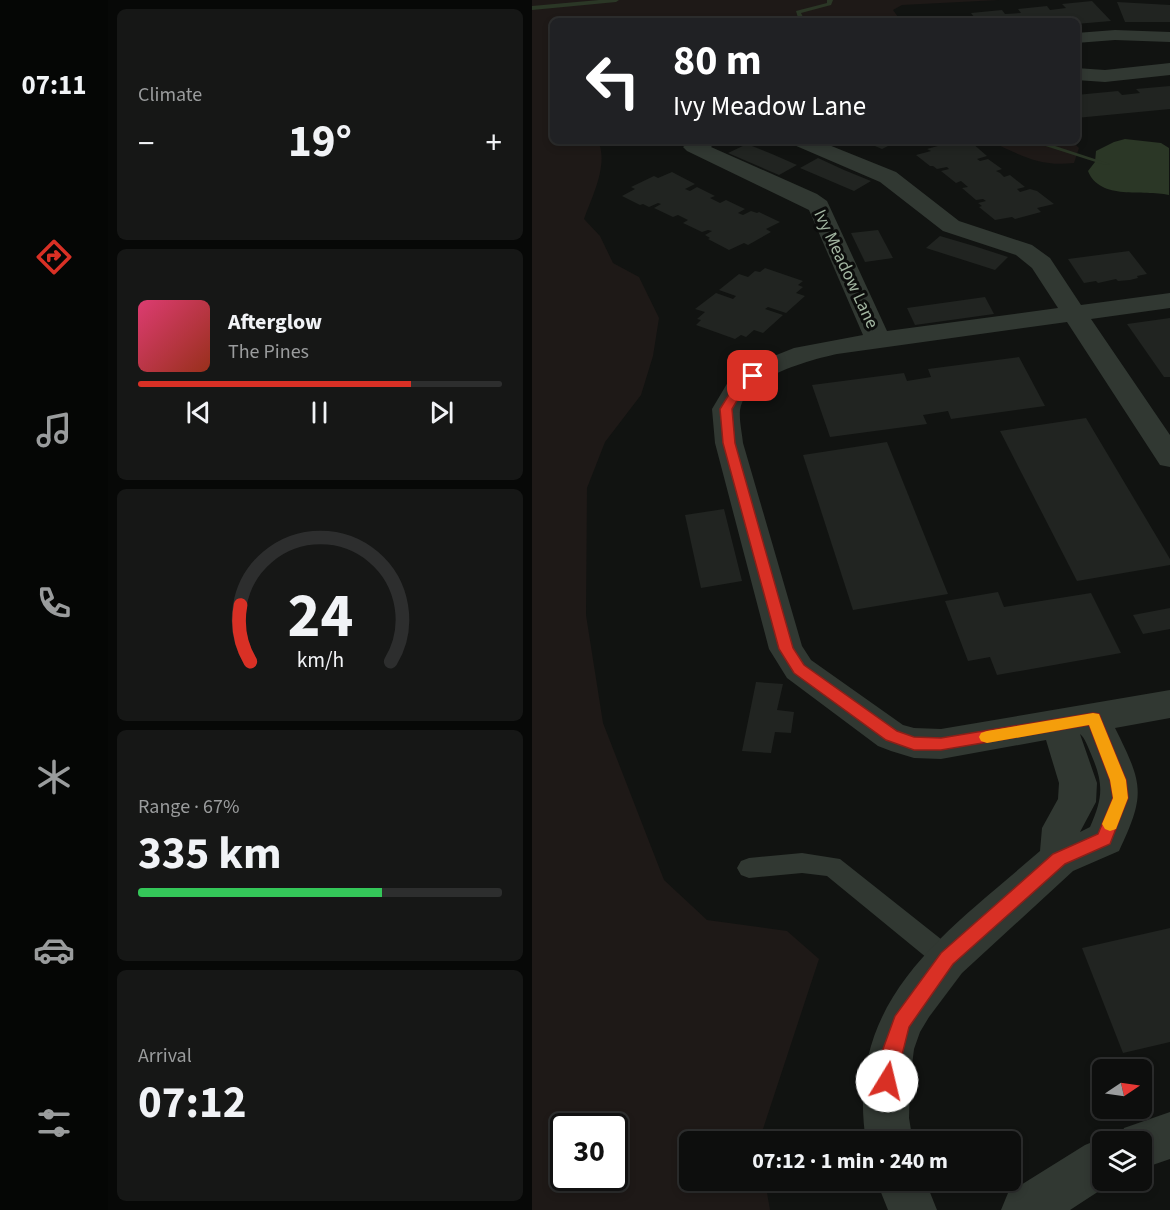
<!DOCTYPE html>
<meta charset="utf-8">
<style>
:root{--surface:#0d0e0d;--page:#161716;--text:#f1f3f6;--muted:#9a9c9d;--line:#2d2e2e;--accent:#d93025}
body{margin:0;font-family:"Source Sans 3",sans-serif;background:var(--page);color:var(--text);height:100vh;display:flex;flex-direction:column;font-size:22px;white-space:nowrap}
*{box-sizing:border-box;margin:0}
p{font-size:20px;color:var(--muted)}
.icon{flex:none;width:33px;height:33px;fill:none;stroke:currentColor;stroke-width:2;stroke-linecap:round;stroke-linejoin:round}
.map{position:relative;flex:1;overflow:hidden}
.side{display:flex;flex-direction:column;gap:9px;padding:9px;background:#070807;width:424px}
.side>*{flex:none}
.top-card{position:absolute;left:18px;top:18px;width:530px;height:126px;border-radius:9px;box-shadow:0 3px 9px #0003,0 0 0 2px var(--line);background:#202124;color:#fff;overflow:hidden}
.needle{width:39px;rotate:77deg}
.fabs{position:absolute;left:560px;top:1059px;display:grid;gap:12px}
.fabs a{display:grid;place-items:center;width:60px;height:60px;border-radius:9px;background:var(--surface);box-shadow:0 3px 9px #0003,0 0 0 2px var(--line);font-size:30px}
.speed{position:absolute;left:18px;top:1113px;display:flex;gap:12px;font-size:30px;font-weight:700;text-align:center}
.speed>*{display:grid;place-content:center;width:78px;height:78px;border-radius:50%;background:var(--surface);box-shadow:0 3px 9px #0003,0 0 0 2px var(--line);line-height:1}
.speed .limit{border:3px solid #111;border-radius:9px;background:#fff;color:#111}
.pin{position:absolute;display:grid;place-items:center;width:51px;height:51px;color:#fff;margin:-26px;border-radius:12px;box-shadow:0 3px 9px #0006}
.me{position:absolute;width:66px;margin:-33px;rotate:9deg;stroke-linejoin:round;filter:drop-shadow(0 0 4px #0008)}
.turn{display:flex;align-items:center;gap:21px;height:126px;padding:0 24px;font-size:27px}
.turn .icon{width:78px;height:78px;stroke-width:2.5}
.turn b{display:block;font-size:42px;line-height:51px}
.big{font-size:45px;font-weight:700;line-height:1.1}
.side .tile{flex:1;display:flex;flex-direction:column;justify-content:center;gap:9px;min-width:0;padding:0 21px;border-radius:9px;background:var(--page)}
.side .dial{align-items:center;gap:0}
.dial svg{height:156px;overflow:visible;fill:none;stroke:var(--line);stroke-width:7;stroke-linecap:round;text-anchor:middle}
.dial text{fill:var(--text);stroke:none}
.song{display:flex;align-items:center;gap:18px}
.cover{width:72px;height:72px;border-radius:9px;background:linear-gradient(135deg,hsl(340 70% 55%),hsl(10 70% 35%))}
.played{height:6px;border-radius:3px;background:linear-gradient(90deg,var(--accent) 75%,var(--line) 75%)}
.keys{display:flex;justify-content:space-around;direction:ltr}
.heat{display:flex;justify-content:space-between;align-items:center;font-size:33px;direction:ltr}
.charge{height:9px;border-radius:4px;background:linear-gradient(90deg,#34c759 67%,var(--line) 0)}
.trip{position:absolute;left:147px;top:1131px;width:342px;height:60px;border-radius:9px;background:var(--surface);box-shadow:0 3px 9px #0003,0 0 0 2px var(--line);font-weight:700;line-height:60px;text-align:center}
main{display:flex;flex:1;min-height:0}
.dock{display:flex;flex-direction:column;width:108px;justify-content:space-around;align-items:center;background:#050605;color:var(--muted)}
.dock .icon{width:42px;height:42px}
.dock .on{color:var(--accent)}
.dock b{font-size:27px;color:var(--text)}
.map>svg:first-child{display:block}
.green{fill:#1e1917;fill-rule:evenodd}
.water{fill:#2b3726}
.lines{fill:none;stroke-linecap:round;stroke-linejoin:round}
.stream{fill:#2b3726;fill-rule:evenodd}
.building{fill:#212421}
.lane{fill:#313832;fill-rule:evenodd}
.street{fill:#313832;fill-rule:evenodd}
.route{fill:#d93025;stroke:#8d1f18;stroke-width:1.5}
.slow{fill:#f59e0b}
.labels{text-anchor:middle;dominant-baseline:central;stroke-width:6;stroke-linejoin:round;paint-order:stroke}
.far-street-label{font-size:18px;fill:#a2b5a1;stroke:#0c0d0c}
</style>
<main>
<nav class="dock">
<b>07:11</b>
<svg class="icon on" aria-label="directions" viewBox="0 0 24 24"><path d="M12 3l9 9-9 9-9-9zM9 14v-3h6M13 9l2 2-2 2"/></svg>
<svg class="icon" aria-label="music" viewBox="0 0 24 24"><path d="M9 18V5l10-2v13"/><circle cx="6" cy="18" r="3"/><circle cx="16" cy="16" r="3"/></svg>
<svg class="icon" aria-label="phone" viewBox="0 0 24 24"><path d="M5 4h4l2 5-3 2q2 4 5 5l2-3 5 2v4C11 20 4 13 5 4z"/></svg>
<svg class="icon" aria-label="climate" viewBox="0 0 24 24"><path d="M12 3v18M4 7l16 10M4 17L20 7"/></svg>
<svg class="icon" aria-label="car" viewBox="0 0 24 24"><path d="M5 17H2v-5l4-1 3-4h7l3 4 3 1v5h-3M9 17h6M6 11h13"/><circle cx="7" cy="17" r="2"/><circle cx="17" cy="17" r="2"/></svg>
<svg class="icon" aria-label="filters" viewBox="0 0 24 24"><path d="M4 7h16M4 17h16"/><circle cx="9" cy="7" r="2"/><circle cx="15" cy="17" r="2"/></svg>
</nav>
<section class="side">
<div class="tile"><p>Climate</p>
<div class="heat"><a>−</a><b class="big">19°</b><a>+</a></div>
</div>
<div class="tile">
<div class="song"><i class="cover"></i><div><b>Afterglow</b><p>The Pines</p></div></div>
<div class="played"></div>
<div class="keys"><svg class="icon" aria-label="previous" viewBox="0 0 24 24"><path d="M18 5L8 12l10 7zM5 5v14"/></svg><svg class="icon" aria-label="pause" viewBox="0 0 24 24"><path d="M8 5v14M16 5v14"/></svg><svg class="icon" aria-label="next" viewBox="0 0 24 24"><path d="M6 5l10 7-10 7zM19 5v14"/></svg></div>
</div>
<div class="tile dial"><svg viewBox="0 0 100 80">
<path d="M14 69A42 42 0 1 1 86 69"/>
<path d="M14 69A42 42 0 0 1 9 40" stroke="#d93025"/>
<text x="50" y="56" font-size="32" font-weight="700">24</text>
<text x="50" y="72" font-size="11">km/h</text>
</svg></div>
<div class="tile"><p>Range · 67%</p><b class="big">335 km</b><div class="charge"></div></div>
<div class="tile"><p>Arrival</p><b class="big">07:12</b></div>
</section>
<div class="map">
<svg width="638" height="1210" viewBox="0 0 638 1210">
<rect width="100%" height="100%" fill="#111311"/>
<g class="green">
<path d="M0 0H467L370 5 361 10 369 21H21V141H66C77 164 60 197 52 219L68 236 81 263 107 277 127 318 121 356 109 395 73 442 55 488 54 615 71 723 132 880 175 920 255 931 287 959 227 1141 158 1142V1180L233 1181 238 1210H0ZM82 1126V1178H32V1126Z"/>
<path d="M458 141H540L547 148 542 163C508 167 488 155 458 141Z"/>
</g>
<path class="water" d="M593 139 629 143 637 148V195C611 189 568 201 556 171L563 162 564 151 582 142Z"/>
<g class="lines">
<g class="stream">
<polygon points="67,0 87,0 84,2 0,10 0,6"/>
<polygon points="295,0 301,0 299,5 269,13 273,21 267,21 264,11 295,3"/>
<polygon points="498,141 508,141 578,164 573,165"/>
</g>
</g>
<g class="building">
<polygon points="560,1 579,21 544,24 544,21 445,21 439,13 470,10 473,14 489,13 486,9 515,6 518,10 534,8 530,4"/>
<polygon points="585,2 638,5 638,22 593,22"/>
<polygon points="638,86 638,109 544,118 544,95 586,91 590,95 608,93 604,89"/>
<polygon points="331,141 375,141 367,145 362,143 350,149"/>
<polygon points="420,142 424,146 439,142 455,156 445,159 448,161 456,159 470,169 464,171 468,173 472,177 478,175 493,187 485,189 488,192 498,189 505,191 522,204 505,208 509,212 483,219 480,217 463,220 447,207 450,206 446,203 454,201 451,199 444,200 430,188 436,187 429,181 424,183 409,171 417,169 415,167 405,169 401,166 398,166 384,155 399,151 395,149"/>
<polygon points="215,144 240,154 265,165 247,175 196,153"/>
<polygon points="286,158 312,170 339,181 322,191 268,168"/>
<polygon points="140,172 163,184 153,189 158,191 165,187 183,196 178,198 188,203 194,200 213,209 206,213 211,215 219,211 225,213 227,212 248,222 234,229 239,232 216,245 212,243 197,250 176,239 178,238 173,235 180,231 176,230 170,232 151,223 156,220 146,215 141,217 122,208 129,204 126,203 117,207 111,204 108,205 90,196 103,189 99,187 122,176 126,178"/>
<polygon points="346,230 361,258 333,262 319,233"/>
<polygon points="408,236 442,246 476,257 463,270 394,248"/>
<polygon points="597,251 615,274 605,276 606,278 598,280 586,281 584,279 566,283 564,281 552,283 536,259"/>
<polygon points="233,268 271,281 266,285 271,287 264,293 273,296 254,313 236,307 233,309 251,315 231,333 222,330 214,337 209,335 203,339 164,325 169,320 165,319 173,312 163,309 184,293 201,299 204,296 187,290 207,274 216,277 223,271 228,272"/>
<polygon points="453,297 462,314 383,325 375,308"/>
<polygon points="638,318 638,377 632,377 595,324"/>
<polygon points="487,357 513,406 419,419 416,411 391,415 395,424 298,437 280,385 372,373 375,381 399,377 396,369"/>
<polygon points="554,418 638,559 638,565 545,581 468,431"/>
<polygon points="355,442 416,594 321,610 271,455"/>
<polygon points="192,509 210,581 169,588 153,515"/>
<polygon points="466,592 472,607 559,593 589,653 465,675 458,657 436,661 413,601"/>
<polygon points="638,608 638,629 611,634 601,615"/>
<polygon points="224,682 251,684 245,710 262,712 259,733 243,732 239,753 210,751"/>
<polygon points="638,928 638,1042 591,1053 550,948"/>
</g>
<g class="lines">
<polygon class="lane" points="270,853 308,859 424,951 427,959 424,967 415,971 406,967 295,876 270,873 217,878 209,875 205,868 209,861 217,858"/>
<g class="street">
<polygon points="583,30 638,32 638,42 583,40 544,43 544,33"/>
<polygon points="638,63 638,75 573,82 544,80 544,68 573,70"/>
<path d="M158 141H185L179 147 285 194 295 201 355 331 526 308 500 268 484 255 411 231 348 182 262 145 259 141H287L364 172 427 221 500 245 518 258 549 305 638 293V308L559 319 638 435V467L628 465 535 322 305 354C278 360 212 377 208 410 207 420 210 433 211 443L270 646 279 660 371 725 382 728 409 729 638 690V718L583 728C611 784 614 794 587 851L541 871 430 973 397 1017 388 1032 382 1049 378 1081 377 1118 381 1142H334C312 998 413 934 508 851L510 828 526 799 527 783 514 740 409 759 382 758 359 751 346 746 255 678 237 649 183 443 180 409 199 377 224 363 262 348 331 335 277 210 155 151 151 147ZM548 734C553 738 556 747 559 754 572 784 571 798 558 827L548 832 564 802 565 783Z"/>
<polygon points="638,1112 638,1159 609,1169 609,1142 587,1142 592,1128"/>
<polygon points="570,1138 578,1142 570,1142 570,1180 584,1180 538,1210 469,1210 476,1193 553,1145"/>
<polygon points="344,1180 393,1180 405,1210 356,1210"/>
</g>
</g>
<polygon class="route" points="221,372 227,376 214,385 200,409 203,443 261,648 272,665 365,731 382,737 409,738 561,713 567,714 594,780 596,798 578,844 533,864 421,964 377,1027 362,1087 355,1090 349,1087 346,1081 351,1049 363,1016 409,953 521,854 566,834 581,798 578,780 557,725 409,750 382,750 354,740 262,673 247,649 191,443 188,409 206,380"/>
<polygon class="slow" points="561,713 567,714 569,719 594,780 596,798 584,829 578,831 573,829 570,824 581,798 578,780 557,725 455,743 449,741 447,737 449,733 455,731"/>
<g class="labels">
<g class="far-street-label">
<text transform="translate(314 269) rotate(65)">Ivy Meadow Lane</text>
</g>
</g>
</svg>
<div class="fabs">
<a><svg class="needle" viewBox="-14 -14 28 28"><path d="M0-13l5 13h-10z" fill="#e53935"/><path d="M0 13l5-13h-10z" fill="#9a9c9d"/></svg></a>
<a><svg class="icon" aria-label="layers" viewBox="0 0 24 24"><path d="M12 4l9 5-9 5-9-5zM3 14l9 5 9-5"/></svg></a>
</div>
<div class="speed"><div class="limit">30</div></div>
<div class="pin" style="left:221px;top:376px;background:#d93025"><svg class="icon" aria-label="arrive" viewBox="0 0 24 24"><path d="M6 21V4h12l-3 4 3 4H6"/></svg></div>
<svg class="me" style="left:355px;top:1081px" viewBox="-20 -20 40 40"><circle r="19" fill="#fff"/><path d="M0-13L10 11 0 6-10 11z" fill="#d93025"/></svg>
<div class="trip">07:12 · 1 min · 240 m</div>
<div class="top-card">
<div class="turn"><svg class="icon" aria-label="left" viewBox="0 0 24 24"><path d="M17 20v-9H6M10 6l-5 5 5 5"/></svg><div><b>80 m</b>Ivy Meadow Lane</div></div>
</div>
</div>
</main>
